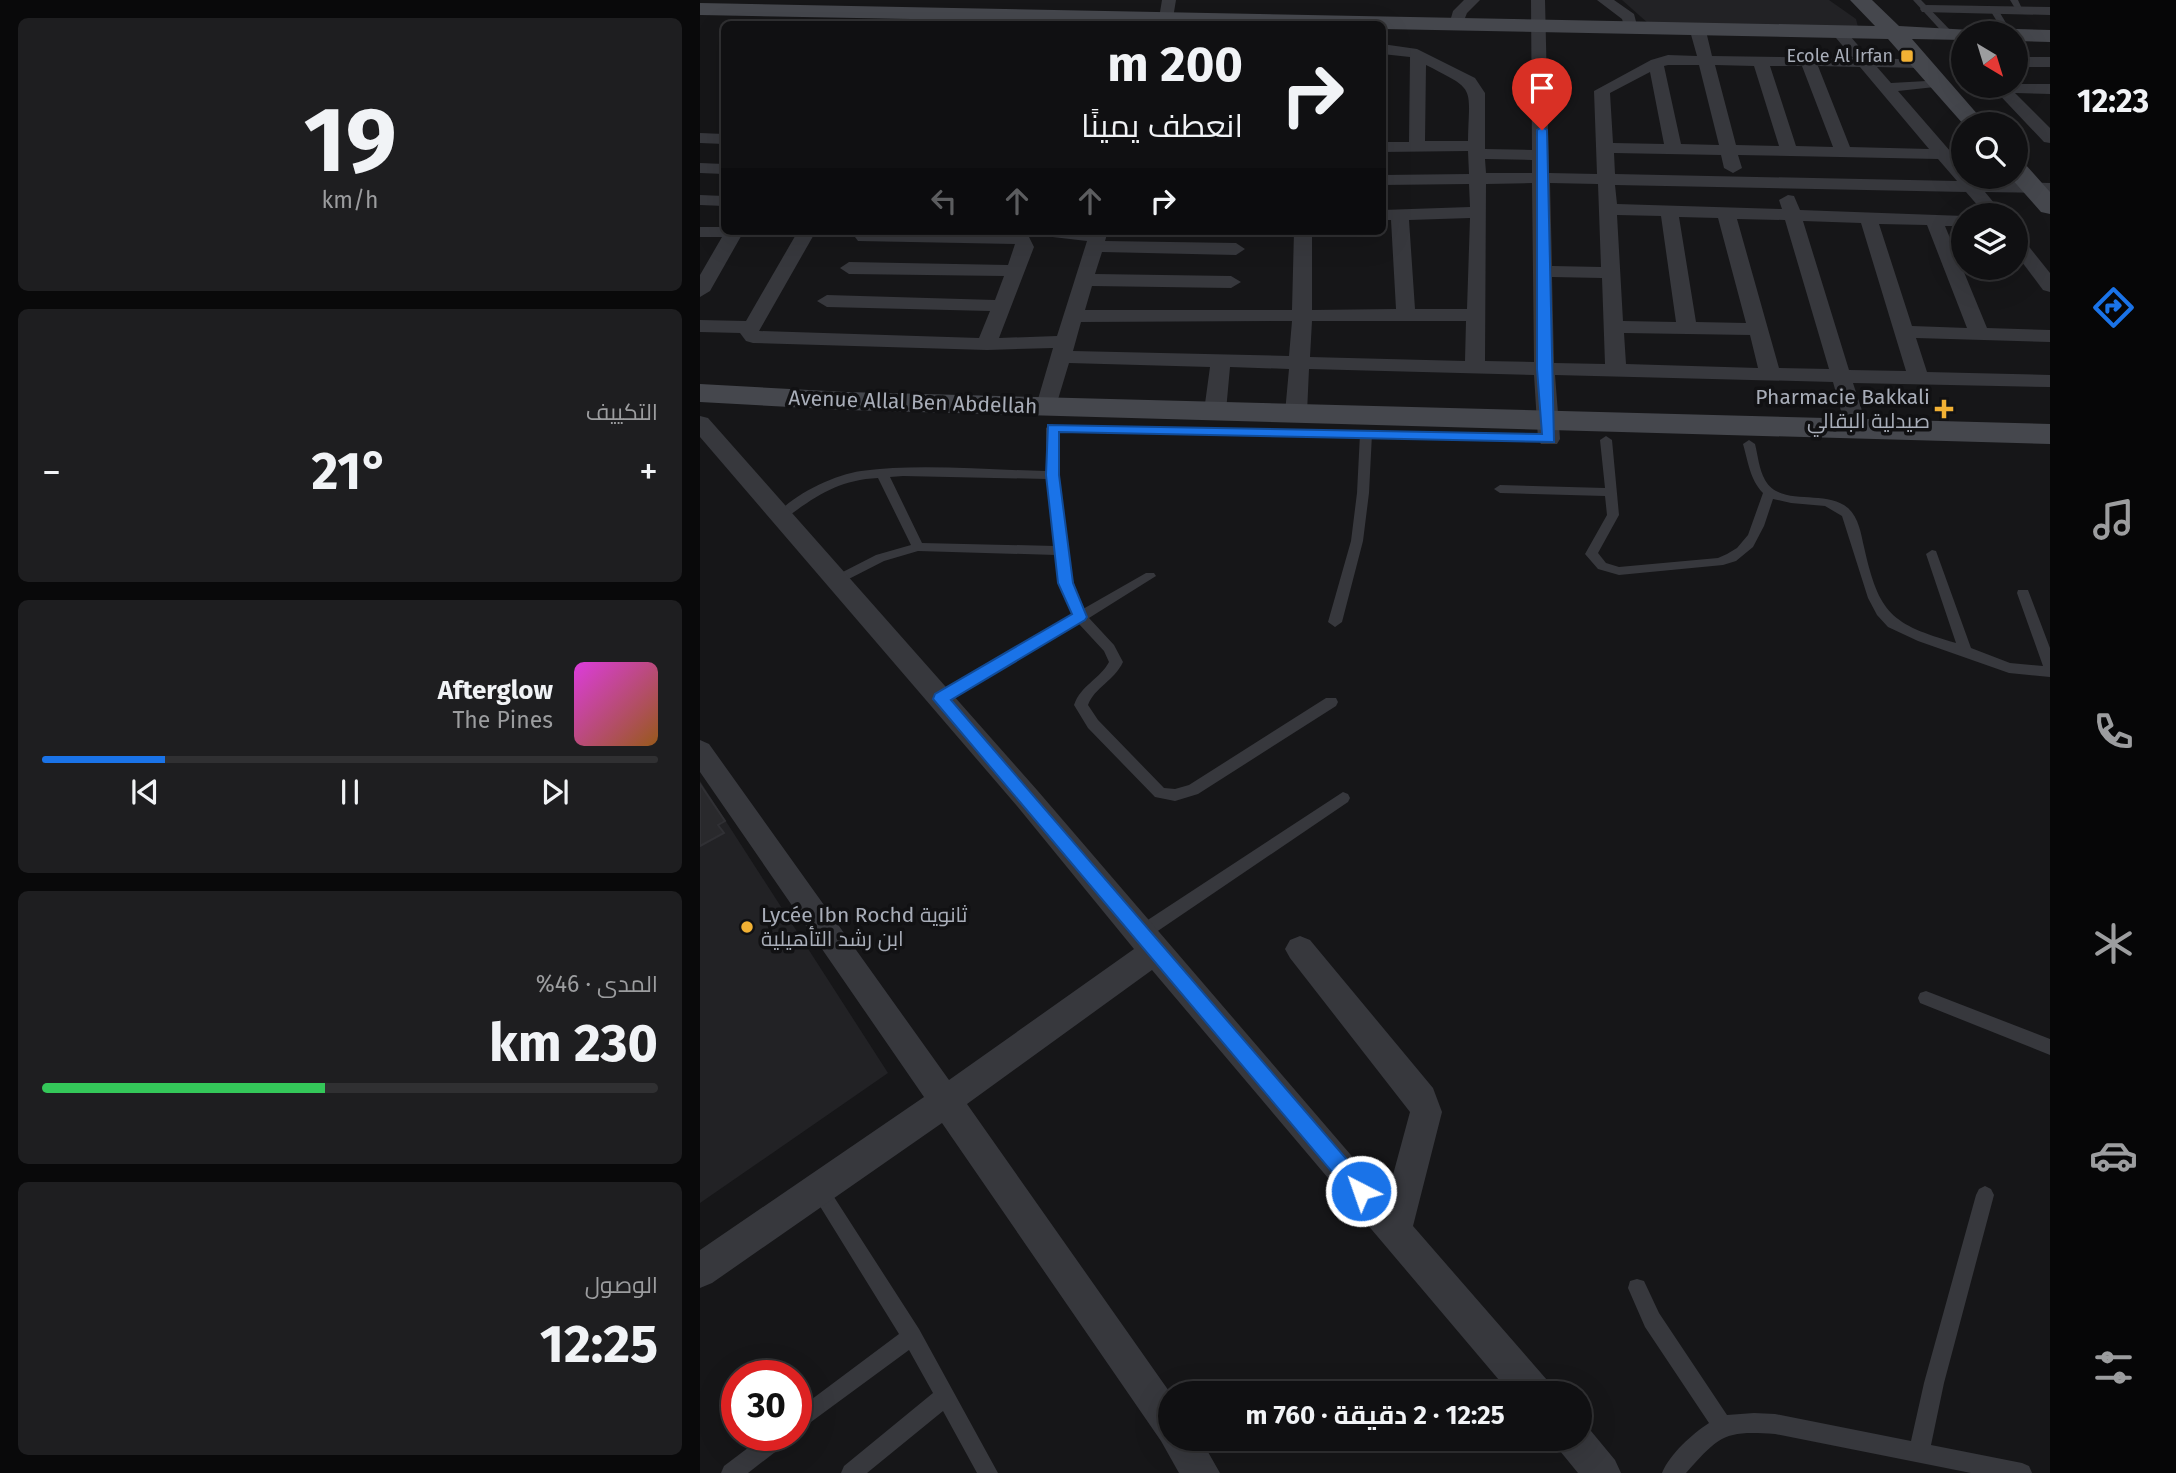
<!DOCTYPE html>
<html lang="ar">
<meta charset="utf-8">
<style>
:root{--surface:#101012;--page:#1e1e20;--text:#f1f3f6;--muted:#9c9d9f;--line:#303032;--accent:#1a73e8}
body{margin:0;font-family:"Fira Sans",Cairo,sans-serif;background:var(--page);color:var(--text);direction:rtl;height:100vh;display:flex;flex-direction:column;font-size:26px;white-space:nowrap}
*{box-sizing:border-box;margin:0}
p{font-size:23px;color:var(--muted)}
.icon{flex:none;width:38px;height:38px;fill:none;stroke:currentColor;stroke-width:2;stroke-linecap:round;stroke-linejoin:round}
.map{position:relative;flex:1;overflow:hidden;direction:ltr}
.side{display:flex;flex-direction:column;gap:18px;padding:18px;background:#09090a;width:700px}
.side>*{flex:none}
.banner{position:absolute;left:21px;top:21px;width:665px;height:214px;border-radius:10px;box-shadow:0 7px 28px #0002,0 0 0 2px var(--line);direction:rtl;background:#101012;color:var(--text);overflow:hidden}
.needle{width:46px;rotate:142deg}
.buttons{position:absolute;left:1251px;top:21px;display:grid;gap:14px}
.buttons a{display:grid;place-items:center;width:77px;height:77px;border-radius:50%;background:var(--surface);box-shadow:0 7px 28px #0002,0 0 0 2px var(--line);font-size:35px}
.speed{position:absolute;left:21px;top:1360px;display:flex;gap:14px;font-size:35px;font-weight:700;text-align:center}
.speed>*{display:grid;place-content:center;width:91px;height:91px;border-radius:50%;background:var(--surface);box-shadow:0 7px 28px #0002,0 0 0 2px var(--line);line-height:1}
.speed .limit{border:10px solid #d22;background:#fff;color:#111}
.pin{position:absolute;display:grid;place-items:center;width:60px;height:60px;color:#fff;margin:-72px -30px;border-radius:50% 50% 50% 0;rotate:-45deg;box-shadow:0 0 7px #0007}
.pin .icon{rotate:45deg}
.me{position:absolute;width:77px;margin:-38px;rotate:319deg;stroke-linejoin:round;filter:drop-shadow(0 0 5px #0008)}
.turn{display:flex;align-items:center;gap:24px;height:147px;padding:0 28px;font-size:32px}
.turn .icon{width:91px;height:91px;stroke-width:2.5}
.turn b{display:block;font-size:49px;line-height:60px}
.lanes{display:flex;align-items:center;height:66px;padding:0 28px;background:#0003;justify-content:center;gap:35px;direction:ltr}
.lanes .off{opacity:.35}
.big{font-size:52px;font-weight:700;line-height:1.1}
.side .card{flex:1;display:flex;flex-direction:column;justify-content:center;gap:10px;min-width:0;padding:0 24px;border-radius:10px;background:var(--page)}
.side .dial{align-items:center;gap:0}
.dial b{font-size:91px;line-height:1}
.song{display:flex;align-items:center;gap:21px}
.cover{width:84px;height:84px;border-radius:10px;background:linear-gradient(135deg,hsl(300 70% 55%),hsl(30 70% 35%))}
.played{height:7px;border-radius:4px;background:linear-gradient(90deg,var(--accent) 20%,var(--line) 20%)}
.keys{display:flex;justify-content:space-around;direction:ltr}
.heat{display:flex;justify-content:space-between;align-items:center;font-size:38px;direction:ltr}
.charge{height:10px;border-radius:5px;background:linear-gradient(90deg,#34c759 46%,var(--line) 0)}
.trip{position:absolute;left:458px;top:1381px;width:434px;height:70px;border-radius:35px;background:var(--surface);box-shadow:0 7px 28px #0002,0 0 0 2px var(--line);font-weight:700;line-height:70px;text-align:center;direction:rtl}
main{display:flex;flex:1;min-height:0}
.dock{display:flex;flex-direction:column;width:126px;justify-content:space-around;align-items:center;background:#060607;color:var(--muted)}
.dock .icon{width:49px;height:49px}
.dock .active{color:var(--accent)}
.dock b{font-size:32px;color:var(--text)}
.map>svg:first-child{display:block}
.built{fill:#222225}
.building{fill:#29292c;stroke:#303034;stroke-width:2}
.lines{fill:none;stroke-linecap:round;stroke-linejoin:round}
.lane{fill:#37383d;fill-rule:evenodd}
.street{fill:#37383d;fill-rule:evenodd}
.secondary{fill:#45474d;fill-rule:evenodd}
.route{fill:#1a73e8;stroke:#114b97;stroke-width:2}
.poi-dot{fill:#f2b134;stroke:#111113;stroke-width:2.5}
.labels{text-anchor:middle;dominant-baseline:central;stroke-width:7;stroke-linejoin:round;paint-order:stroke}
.far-poi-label{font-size:18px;fill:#a8adb8;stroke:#111113;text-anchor:end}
.poi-label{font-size:21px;fill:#a8adb8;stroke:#111113;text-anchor:end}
.street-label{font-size:21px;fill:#a8adb8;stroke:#111113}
</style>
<main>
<nav class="dock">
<b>12:23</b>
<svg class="icon active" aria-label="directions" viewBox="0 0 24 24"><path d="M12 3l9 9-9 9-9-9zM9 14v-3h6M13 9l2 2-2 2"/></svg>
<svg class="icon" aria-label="music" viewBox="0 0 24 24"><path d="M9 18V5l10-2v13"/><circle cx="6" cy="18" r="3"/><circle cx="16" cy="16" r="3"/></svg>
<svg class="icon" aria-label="phone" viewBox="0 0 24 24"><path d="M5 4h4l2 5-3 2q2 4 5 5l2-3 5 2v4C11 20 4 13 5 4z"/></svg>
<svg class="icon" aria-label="climate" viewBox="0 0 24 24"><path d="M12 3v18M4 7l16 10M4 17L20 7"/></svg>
<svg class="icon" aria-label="car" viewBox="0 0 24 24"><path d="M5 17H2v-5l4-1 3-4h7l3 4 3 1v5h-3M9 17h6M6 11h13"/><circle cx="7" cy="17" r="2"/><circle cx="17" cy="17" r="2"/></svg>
<svg class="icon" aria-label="filters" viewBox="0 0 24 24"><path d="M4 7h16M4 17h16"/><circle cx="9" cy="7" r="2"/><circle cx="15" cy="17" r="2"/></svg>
</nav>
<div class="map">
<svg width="1350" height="1473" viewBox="0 0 1350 1473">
<rect width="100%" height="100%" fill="#161618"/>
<g class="built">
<polygon points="922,0 1129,0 1156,19 1158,27 949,24"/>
<polygon points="0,781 188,1073 0,1203"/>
</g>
<polygon class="building" points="0,784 25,821 18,825 24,833 0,846"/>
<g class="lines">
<g class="lane">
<polygon points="1213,0 1221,0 1252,32 1252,36 1246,36"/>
<polygon points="1310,0 1318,0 1324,13 1318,13"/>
<polygon points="1291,8 1297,8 1312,33 1304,33 1290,10"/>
<path d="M352 424 358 428C358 485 361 557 383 609L446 573H454L456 576 389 618 414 645 423 662C414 681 395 687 388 705L398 720 464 788 475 789 489 785 626 698H636L638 702 636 706 498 794 475 801 455 797 388 728 374 705C381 685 400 679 409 662L404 651 379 624 246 703 241 704 234 699 236 695 373 615 360 583 356 555 218 551 184 561 137 585 133 583 131 580 133 577 176 555 211 545 178 478C139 480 117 495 86 518L82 519 76 515C94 494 134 475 161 471 219 463 287 470 346 471V428ZM203 476 347 479 355 546 222 543 190 477Z"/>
<polygon points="666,430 672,434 669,493 663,541 642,622 635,627 628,622 651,541 657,493 660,434"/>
<path d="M906 436 912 440 919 515 898 553 906 563 919 567 1018 558 1027 554 1037 548 1048 535 1063 493C1050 480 1048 461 1043 444L1049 440 1055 444C1058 456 1059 469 1065 480 1081 508 1125 488 1148 508 1159 518 1161 534 1164 547 1179 614 1191 624 1256 643L1226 554 1232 550 1236 551 1271 648 1310 663 1343 666 1317 593 1318 590H1328L1350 648V677L1309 673 1218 641 1188 627 1177 615 1168 598 1142 516 1125 506 1091 503 1073 499 1064 526 1053 547 1036 561 1023 565 919 575 898 569 885 554 907 515 905 496 800 493 794 489 800 485 905 488 900 440Z"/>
<polygon points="643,792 648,794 650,798 648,802 446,939 440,941 434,939 432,934 434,929"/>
<polygon points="1226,991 1350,1039 1350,1055 1220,1003 1218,998 1220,993"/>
<polygon points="119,1180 125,1183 219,1329 298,1473 277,1473 243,1411 167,1473 141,1473 144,1466 233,1393 209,1350 96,1433 96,1411 199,1334 113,1195 110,1189 113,1183"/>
<path d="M1285 1186 1291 1189 1294 1195 1244 1383 1231 1445 1322 1463 1329 1466 1332 1473H1271L1075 1434C1024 1430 1019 1436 986 1473H962C970 1454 992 1434 1009 1423L945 1327 928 1288 930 1281 937 1279 944 1281 959 1313 1027 1415 1054 1413 1075 1414 1211 1441 1224 1383 1276 1195 1279 1189Z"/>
<polygon points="65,1435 91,1435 88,1442 48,1473 21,1473 24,1466"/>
</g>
<g class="street">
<polygon points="462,0 476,0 472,24 458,24"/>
<polygon points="764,0 780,0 767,13 761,28 751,28 749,25 753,11"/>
<path d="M831 0H845L849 173 897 174 894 91 951 60 968 55 997 56 990 31 993 28H1003L1006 31 1012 56 1153 58 1131 32 1139 27 1144 29 1169 58 1226 60 1229 63 1226 66 1221 68 1177 67 1191 83 1244 80 1246 83 1244 86 1198 91 1264 167V177H1272L1276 181 1350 183V193L1285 192 1304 215H1286L1266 192 915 185 917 204 1082 209 1079 200 1088 195 1094 196 1100 210 1264 216V226H1245L1287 328 1350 330V342L1216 338 1227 372 1350 375V387L1153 383 1168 429 1165 434H1149L1146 429 1133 382 855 375 860 439 857 444H841L838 439 834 375 609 369 607 413 603 418H589L585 413 589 369 530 367 526 411 522 416H508L504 411 510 367 369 363 356 406 353 411H339L336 406 353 348 287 350 53 343 46 341 40 333 0 332V320L46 321 98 231H116L59 331 279 338 290 311 127 307 117 301 127 295 295 300 304 276 149 274 140 268 149 262 308 265 315 244 158 241 155 237 158 233 164 232 312 233 329 237 334 247 299 338 357 336 387 241 344 236 335 231H408L405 241 536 243 545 249 536 255 402 252 395 274 531 276 541 282 531 288 392 286 385 310H592L594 231H612V310L696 309 691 220H682V210L770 207 769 184 682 185V175L769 174 768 151 682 152V142H709L710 57 682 54V44L717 49 775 78 785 93V149L832 150ZM726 65C777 91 769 85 768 141H725ZM968 65H999L1019 145 981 144 964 66ZM1015 65 1054 66 1079 146 1036 145ZM1070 66H1102L1133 147 1096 146ZM1118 66 1160 67 1229 149 1150 147ZM950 72 964 144 913 143 910 93ZM914 153 1021 155 1024 168 1033 173 1042 168 1038 155 1238 159 1257 181 915 174ZM785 159 832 160V173H786ZM832 183 834 362 785 361 786 184ZM850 183 898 184 901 267 852 266ZM917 215 961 216 976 322 923 321ZM979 217 1018 218 1046 323 996 322ZM770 218 767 309H715L709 220ZM1037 219 1085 220 1129 369 1079 368ZM1103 221 1161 223 1206 371 1149 370ZM1179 224 1227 225 1267 328 1212 326ZM852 277 902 278 905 364 854 363ZM592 321 589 356 373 351 381 322ZM612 321H766L765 361 610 357ZM924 333 1050 335 1058 368 926 364Z"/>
<polygon points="897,0 914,0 934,14 938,29 936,32 926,32 922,19"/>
<polygon points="1227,5 1350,7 1350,15 1222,12 1220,9 1222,6"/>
<rect x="1316" y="57" width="34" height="10"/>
<polygon points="1316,84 1350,84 1350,94 1315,93 1350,128 1350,143 1344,142 1291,86 1316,86"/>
<polygon points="0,133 24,134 24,144 0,143"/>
<polygon points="0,163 24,164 24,174 0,173"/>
<polygon points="0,195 24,196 24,206 0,205"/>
<polygon points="0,227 24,227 24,231 44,231 10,291 0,297 0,275 22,237 0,237"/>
<polygon points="1316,236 1322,238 1350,273 1350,292 1343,290 1316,254"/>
<polygon points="0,416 8,418 337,790 687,1197 710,1112 590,958 585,949 590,940 600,936 610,940 733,1088 742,1112 713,1226 847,1380 852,1393 810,1393 452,970 267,1104 471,1394 471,1438 500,1438 520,1473 479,1473 461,1441 242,1123 12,1283 0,1288 0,1250 224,1097 0,772 0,740 9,744 249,1080 434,949 317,806 0,437"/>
<polygon points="880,1422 886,1425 915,1460 921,1473 878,1473 860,1451 854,1438 880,1438"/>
</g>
<g class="secondary">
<polygon points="1150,0 1172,0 1199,26 1271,30 1274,33 1264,33 1264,40 1212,39 1286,124 1264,125 1188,39 682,29 682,24 469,24 0,15 0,3 1175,26"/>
<polygon points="1316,29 1350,30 1350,42 1316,41 1316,33 1307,33"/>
<polygon points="1316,162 1325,164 1350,192 1350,214 1341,212 1310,177 1316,177"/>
<polygon points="0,384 146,392 1350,424 1350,444 146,410 0,402"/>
</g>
</g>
<polygon class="route" points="842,127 847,130 854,442 359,432 359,475 373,583 387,617 385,620 251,700 668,1184 671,1191 668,1198 661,1201 654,1198 233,699 235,694 372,614 358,583 346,475 348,425 842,434 837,369 837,130"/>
<g class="poi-dot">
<rect x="1200" y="49" width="14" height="14" rx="3.5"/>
<path d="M1240.5 398.5h7v7h7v7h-7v7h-7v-7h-7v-7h7z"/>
<circle cx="47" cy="927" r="7"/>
</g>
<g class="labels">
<g class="far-poi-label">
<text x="1193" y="56">Ecole Al Irfan</text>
</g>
<g class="poi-label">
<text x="1230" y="397">Pharmacie Bakkali<tspan x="1230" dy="24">صيدلية البقالي</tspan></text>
<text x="61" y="915" text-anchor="start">Lycée Ibn Rochd ثانوية<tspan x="61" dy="24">ابن رشد التأهيلية</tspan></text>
</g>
<g class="street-label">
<text transform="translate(213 402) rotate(2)">Avenue Allal Ben Abdellah</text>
</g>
</g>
</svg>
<div class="buttons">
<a><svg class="needle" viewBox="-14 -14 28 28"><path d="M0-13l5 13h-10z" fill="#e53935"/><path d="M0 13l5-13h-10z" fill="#9c9d9f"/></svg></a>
<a><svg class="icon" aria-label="search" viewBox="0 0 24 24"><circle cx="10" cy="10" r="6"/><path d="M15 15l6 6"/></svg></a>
<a><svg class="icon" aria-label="layers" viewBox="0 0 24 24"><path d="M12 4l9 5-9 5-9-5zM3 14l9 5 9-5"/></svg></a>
</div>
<div class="speed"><div class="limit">30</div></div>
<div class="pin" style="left:842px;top:130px;background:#d93025"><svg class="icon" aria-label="arrive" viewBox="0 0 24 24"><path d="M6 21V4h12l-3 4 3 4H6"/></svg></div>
<svg class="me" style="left:661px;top:1191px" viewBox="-20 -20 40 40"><circle r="17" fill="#1a73e8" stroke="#fff" stroke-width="3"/><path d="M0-11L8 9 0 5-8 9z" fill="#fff"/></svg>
<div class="trip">12:25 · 2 دقيقة · 760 m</div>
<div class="banner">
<div class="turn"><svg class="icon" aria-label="right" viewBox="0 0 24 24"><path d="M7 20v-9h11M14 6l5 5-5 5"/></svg><div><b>200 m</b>انعطف يمينًا</div></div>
<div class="lanes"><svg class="icon off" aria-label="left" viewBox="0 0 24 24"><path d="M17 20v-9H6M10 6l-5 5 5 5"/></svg><svg class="icon off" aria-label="ahead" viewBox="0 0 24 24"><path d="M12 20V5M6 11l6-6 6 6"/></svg><svg class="icon off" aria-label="ahead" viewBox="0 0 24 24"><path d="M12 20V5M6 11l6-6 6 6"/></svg><svg class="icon" aria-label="right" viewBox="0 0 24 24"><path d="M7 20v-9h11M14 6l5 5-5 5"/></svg></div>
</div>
</div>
<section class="side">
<div class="card dial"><b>19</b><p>km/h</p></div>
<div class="card"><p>التكييف</p>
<div class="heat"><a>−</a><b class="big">21°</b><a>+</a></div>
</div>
<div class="card">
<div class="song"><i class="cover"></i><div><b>Afterglow</b><p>The Pines</p></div></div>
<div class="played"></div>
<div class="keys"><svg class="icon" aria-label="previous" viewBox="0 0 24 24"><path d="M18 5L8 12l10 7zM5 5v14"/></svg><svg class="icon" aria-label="pause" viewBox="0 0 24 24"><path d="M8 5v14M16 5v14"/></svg><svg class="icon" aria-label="next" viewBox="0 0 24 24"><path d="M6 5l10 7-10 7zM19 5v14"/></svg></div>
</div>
<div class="card"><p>المدى · 46%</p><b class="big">230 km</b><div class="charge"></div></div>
<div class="card"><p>الوصول</p><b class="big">12:25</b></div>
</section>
</main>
